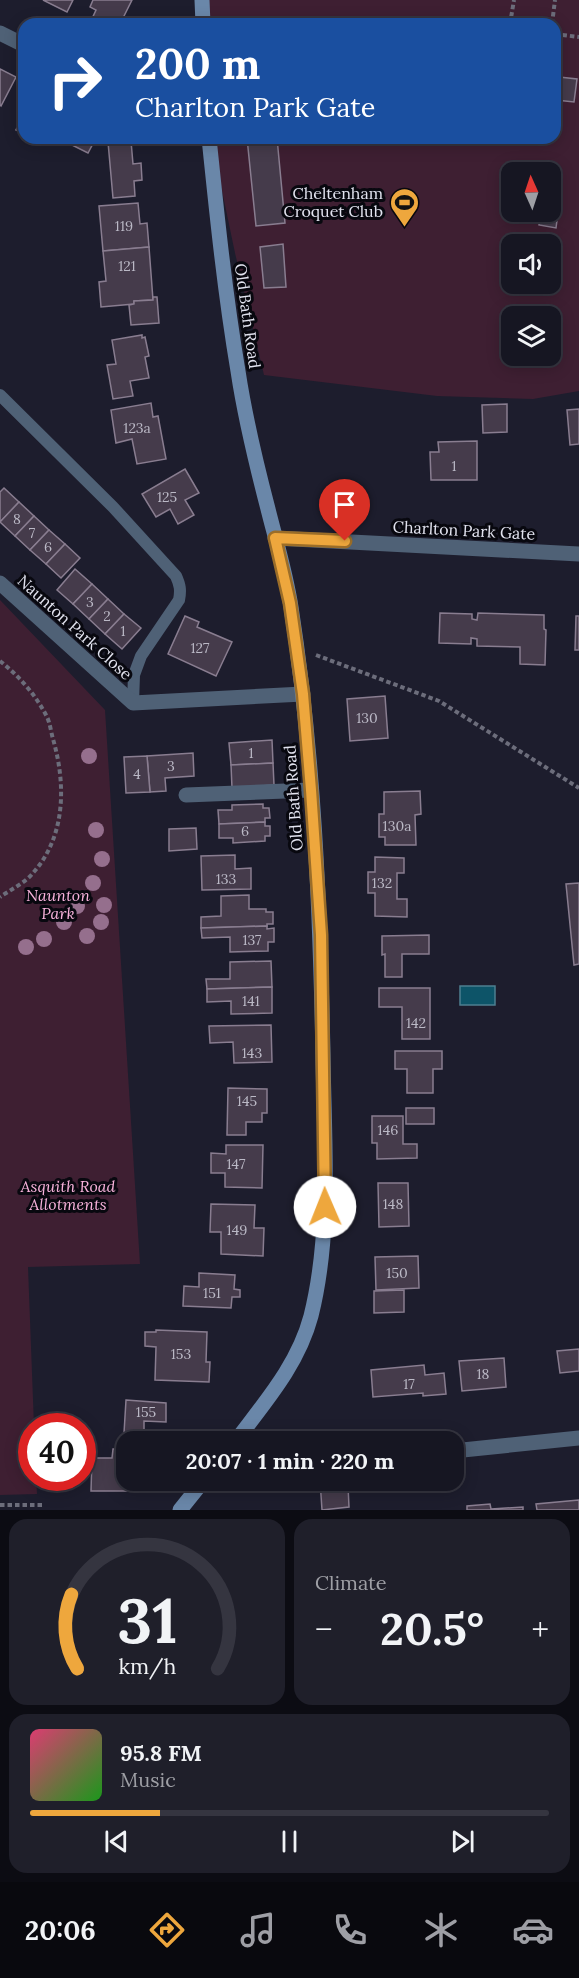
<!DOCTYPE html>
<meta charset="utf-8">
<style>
:root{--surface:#161622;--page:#1f1f2a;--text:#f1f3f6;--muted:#9e9fa5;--line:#353540;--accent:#eea73d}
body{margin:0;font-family:Lora,serif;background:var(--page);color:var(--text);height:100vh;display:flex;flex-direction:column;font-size:22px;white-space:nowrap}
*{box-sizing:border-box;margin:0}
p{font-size:20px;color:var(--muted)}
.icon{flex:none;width:33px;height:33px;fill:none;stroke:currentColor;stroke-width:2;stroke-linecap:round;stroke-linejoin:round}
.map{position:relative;height:1510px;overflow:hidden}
.details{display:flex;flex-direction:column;gap:9px;padding:9px;background:#0c0c13;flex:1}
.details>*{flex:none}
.hud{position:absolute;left:18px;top:18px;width:543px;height:126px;border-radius:18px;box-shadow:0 3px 15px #0003,0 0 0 2px var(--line);background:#1a4fa0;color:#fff;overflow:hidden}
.needle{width:39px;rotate:357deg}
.buttons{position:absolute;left:501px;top:162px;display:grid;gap:12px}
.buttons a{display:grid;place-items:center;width:60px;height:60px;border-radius:12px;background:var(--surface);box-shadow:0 3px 15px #0003,0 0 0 2px var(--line);font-size:30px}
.speed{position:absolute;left:18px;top:1413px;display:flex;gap:12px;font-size:30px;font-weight:700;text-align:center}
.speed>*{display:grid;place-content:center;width:78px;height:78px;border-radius:50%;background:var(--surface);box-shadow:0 3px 15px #0003,0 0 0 2px var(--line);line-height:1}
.speed .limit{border:9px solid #d22;background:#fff;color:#111}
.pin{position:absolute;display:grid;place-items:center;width:51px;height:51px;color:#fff;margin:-62px -26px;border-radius:50% 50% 50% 0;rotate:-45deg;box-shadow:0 0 6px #0007}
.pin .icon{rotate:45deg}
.me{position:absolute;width:66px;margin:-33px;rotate:359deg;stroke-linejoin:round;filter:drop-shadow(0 0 4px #0008)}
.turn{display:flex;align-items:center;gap:21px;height:126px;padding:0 18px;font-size:27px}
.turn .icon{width:78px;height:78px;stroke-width:2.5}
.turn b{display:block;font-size:42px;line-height:51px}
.big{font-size:45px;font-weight:800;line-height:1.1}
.details .widget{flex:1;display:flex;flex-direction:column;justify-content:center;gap:9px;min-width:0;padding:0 21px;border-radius:18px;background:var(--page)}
.details .dial{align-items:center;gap:0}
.dial svg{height:156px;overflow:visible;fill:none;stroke:var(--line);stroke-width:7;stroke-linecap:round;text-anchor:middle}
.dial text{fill:var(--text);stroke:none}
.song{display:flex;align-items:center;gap:18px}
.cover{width:72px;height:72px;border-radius:9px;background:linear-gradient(135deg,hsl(340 70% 55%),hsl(120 70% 35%))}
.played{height:6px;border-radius:3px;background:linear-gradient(90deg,var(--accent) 25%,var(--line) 25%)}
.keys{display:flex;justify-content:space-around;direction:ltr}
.heat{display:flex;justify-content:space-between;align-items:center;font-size:33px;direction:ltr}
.details .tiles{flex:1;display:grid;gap:9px;grid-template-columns:1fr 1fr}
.widget:last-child{grid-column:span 2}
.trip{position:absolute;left:116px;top:1431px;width:348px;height:60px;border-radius:18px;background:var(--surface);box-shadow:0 3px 15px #0003,0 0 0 2px var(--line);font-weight:800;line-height:60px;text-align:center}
.menu{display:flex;height:96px;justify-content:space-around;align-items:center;background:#09090e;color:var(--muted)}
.menu .icon{width:42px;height:42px}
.menu .active{color:var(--accent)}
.menu b{font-size:27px;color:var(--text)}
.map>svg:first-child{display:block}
.green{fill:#3e1f32;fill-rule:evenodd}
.water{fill:#0d5468;stroke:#4d7f90;stroke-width:1.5}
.building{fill:#453b4b;stroke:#897d90;stroke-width:1.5}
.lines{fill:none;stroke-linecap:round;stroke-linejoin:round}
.path{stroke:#6c6d7b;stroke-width:4;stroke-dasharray:4.5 3;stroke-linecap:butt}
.lane{stroke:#4f6176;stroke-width:12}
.street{stroke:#4f6176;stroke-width:15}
.secondary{stroke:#6a87a9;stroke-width:15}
.tree{fill:#956f8d}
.route-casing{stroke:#9b6d28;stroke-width:15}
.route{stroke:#eea73d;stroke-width:10}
.labels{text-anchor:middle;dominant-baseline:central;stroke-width:6;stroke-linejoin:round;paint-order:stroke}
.number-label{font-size:14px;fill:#bbb9c6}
.poi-label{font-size:16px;fill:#e2e3ef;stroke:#08080f;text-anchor:end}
.street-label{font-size:16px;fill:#e2e3ef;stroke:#08080f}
.park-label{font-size:16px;font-style:italic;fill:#f8b2db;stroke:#08080f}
</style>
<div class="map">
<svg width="579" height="1510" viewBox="0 0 579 1510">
<rect width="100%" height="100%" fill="#1d1d2d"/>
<g class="green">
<path d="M202 0H579V391L533 399 437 396 264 375 235 253 211 138H555V24H203ZM512 172H550V212H512ZM512 244H550V284H512ZM512 316H550V356H512Z"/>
<polygon points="0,600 105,710 140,1264 28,1267 34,1426 32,1426 32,1478 36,1478 37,1494 0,1495"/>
</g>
<rect class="water" x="460" y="986" width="35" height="19"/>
<g class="building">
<polygon points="43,0 73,0 67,12"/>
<polygon points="93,0 132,0 120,24 92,24 90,23 96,10 90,7"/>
<polygon points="0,69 16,77 1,106 0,105"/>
<polygon points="559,77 577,79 574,102 556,100"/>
<polygon points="24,114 24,134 16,130"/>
<polygon points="58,138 96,138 88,153"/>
<polygon points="247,138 277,138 285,223 256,226"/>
<polygon points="131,141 133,164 141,163 142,180 134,181 135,196 113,198 108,142"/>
<polygon points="138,203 140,224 147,223 149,247 103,251 99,206"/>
<polygon points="550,204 559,205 556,228 539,225 541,212 550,212"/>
<polygon points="283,244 286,287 264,288 260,247"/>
<polygon points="149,247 153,300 134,301 134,304 101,307 99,282 106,281 103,251"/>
<polygon points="153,297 157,297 159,323 131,325 129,305 134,304 134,301 153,300"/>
<polygon points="142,335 142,338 145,337 149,356 145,357 149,378 130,381 133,396 113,399 107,365 116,364 112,340"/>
<polygon points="151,403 153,417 158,416 166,459 137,464 132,439 116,443 111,410"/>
<polygon points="507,404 507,432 483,433 482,405"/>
<polygon points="579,409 579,444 570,445 567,410"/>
<polygon points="477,441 477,480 431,480 430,452 439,452 438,442"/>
<polygon points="185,469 199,493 185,500 194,515 178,524 170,509 156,517 142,494"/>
<polygon points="4,488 19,502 0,522 0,492"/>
<polygon points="19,502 34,516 15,536 0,522"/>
<polygon points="34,516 49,530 30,550 15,536"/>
<polygon points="49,530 65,544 46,564 30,550"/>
<polygon points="65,544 80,558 61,578 46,564"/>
<polygon points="75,569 92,584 73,604 57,590"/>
<polygon points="92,584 108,599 89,619 73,604"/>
<polygon points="108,599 124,614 105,634 89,619"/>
<polygon points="440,613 472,614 472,619 477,620 478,613 544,615 544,629 546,630 545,665 520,664 520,647 477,646 477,639 471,638 471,644 439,643"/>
<polygon points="124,614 141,628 122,649 105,634"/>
<polygon points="185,616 199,622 197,627 232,642 216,676 168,654"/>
<polygon points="576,616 579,616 579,650 575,650"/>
<polygon points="385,696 388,738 350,741 347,699"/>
<polygon points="272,740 273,763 231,765 229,743"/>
<polygon points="193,753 194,776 165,778 166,791 150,792 147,756"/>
<polygon points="147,756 150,792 126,793 124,757"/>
<polygon points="273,763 274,785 232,788 231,765"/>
<polygon points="420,791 421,814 415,815 416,845 385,845 385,837 379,837 379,814 384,814 384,792"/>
<polygon points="263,804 263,808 269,808 270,818 265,818 265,822 219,824 218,810 232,810 232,805"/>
<polygon points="265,822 265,826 270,826 270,836 265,836 265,841 233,843 233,838 219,838 219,824"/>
<polygon points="196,828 197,849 169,851 169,829"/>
<polygon points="235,855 235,869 251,868 251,889 202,890 201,856"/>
<polygon points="375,857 404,858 404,873 397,873 397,899 407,899 407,917 375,916 375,893 368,893 368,872 375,872"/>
<polygon points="579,883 579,964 574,965 566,884"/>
<polygon points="249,895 249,909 266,909 266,912 273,912 273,924 267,924 267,926 201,928 201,917 221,916 221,896"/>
<polygon points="267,926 267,929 274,928 274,942 268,942 268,951 230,952 230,937 202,938 201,928"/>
<polygon points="429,935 429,954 402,954 402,977 385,977 385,954 382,955 382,936"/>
<polygon points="271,961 272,987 207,989 206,979 230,979 230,962"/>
<polygon points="272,987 272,1013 231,1014 231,1001 207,1002 207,989"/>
<polygon points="379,988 430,988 430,1039 402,1039 402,1007 379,1007"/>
<polygon points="271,1025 272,1062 234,1063 233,1042 210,1043 209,1026"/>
<polygon points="395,1051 442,1051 442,1069 433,1069 433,1093 407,1093 407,1069 395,1069"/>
<polygon points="228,1088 267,1089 267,1113 262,1113 262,1122 246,1122 246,1135 227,1135"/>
<rect x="406" y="1108" width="28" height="16"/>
<polygon points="372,1116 403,1116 403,1144 417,1144 417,1158 377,1159 377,1143 372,1143"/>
<polygon points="226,1145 263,1145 262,1188 225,1187 225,1173 211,1173 211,1153 226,1154"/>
<polygon points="378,1183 408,1183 409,1226 379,1227"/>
<polygon points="211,1204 255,1205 254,1228 264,1228 263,1256 221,1254 221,1232 210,1232"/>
<polygon points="418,1256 419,1288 376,1290 375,1257"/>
<polygon points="199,1273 235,1275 234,1289 240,1290 240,1297 232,1297 231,1308 183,1306 184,1286 199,1287"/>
<polygon points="404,1290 404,1312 374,1313 374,1291"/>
<polygon points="156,1330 207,1332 206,1362 210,1362 209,1382 155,1380 156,1347 145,1346 145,1332 156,1332"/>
<polygon points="579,1349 579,1371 560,1373 557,1351"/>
<polygon points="504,1358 506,1387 462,1391 459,1361"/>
<polygon points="424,1365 425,1375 444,1373 446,1394 423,1396 423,1393 373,1397 371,1370"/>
<polygon points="126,1400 166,1403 166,1422 144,1421 144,1434 124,1433"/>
<polygon points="113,1449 126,1449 126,1480 131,1480 131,1491 91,1491 92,1458 112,1458"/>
<polygon points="320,1480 351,1480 352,1484 348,1485 349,1507 322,1510"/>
<polygon points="579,1500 579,1510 537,1510 536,1504"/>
<polygon points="490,1504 491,1509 523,1507 523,1510 467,1510 467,1506"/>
</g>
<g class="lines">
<g class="path">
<polyline points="510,24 514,0"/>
<polyline points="552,24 555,0"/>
<polyline points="555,34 579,37"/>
<polyline points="316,655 439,701 579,788"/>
<path d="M0 661C19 676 36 695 47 717 50 723 51 732 53 739 66 784 66 836 33 873 25 883 10 890 0 897"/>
<polyline points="277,1442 388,1436 395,1442"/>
<polyline points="0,1505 44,1505"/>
</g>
<path class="lane" d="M0 395 113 507 176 576C180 585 181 590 179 600L141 656 134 675 133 703"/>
<g class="street">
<polyline points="0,33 24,45"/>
<polyline points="275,538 579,554"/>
<polyline points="0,583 133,703 303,694"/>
<polyline points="186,795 311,790"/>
<polyline points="453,1451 579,1438"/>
</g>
<g class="secondary">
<polyline points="202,0 203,24"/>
<path d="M209 138C217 216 225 294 238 371 245 418 256 463 268 509 276 541 286 574 291 607 314 755 320 906 323 1055 324 1142 332 1232 311 1316 298 1365 265 1402 235 1442"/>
<polyline points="180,1510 204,1480"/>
</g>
</g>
<g class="tree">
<circle cx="89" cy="756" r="8"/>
<circle cx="96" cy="830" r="8"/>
<circle cx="102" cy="859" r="8"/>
<circle cx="93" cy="883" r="8"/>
<circle cx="104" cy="905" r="8"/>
<circle cx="77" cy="906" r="8"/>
<circle cx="64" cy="922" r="8"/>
<circle cx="101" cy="922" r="8"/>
<circle cx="87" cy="936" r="8"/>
<circle cx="44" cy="939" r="8"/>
<circle cx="26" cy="947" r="8"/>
</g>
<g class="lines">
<defs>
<polyline id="route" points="325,1207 321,935 311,790 303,694 290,603 275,538 345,541"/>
</defs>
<use href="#route" class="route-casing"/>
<use href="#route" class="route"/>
</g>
<defs>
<symbol id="stadium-pin" viewBox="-11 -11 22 30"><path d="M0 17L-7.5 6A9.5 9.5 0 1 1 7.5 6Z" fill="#eea73d" stroke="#08080f"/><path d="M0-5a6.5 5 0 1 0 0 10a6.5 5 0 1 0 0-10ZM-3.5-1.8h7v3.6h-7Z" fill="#111"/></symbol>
</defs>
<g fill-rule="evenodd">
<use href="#stadium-pin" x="388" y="186" width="33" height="45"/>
</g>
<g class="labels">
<g class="number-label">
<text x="124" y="226">119</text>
<text x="127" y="266">121</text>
<text x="137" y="428">123a</text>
<text x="454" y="466">1</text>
<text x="167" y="497">125</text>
<text x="17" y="519">8</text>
<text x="32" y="533">7</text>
<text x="48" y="547">6</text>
<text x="90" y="602">3</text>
<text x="107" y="616">2</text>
<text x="123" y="631">1</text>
<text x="200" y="648">127</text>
<text x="367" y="718">130</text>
<text x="251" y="753">1</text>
<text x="171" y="766">3</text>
<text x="137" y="774">4</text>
<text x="397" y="826">130a</text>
<text x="245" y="831">6</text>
<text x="226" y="879">133</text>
<text x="382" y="883">132</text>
<text x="252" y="940">137</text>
<text x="251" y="1001">141</text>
<text x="416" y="1023">142</text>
<text x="252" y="1053">143</text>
<text x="247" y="1101">145</text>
<text x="388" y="1130">146</text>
<text x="236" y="1164">147</text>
<text x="393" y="1204">148</text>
<text x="237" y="1230">149</text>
<text x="397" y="1273">150</text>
<text x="212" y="1293">151</text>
<text x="181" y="1354">153</text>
<text x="483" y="1374">18</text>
<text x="409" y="1384">17</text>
<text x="146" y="1412">155</text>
</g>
<g class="poi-label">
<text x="383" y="193">Cheltenham<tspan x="383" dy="18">Croquet Club</tspan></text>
</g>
<g class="street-label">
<text transform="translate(248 316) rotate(82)">Old Bath Road</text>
<text transform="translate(464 530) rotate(3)">Charlton Park Gate</text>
<text transform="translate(75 627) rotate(42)">Naunton Park Close</text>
<text transform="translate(293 798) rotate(-94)">Old Bath Road</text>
</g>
<g class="park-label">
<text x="58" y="895">Naunton<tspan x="58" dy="18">Park</tspan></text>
<text x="68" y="1186">Asquith Road<tspan x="68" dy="18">Allotments</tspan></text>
</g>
</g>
</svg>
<div class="buttons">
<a><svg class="needle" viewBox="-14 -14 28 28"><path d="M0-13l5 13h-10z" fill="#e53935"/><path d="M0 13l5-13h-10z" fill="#9e9fa5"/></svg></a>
<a><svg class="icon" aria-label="sound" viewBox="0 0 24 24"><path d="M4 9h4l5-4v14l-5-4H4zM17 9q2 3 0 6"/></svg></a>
<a><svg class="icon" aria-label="layers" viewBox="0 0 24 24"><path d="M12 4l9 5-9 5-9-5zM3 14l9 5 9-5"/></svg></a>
</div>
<div class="speed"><div class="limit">40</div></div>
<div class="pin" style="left:345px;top:541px;background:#d93025"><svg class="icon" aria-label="arrive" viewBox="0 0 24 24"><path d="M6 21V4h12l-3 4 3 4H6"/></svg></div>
<svg class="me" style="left:325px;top:1207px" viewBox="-20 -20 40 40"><circle r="19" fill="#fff"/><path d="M0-13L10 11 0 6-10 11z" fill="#eea73d"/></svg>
<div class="trip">20:07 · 1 min · 220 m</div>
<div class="hud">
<div class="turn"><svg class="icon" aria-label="right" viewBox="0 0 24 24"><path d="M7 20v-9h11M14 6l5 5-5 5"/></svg><div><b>200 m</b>Charlton Park Gate</div></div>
</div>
</div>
<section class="details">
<div class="tiles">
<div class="widget dial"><svg viewBox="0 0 100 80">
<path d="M14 69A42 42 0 1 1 86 69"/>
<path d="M14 69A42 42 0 0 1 11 31" stroke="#eea73d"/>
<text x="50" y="56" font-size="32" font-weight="700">31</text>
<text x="50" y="72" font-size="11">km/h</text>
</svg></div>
<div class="widget"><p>Climate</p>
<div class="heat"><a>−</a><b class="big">20.5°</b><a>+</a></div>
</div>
<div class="widget">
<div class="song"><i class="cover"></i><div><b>95.8 FM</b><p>Music</p></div></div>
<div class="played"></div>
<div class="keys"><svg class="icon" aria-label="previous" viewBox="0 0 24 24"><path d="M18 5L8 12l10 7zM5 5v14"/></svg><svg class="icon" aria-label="pause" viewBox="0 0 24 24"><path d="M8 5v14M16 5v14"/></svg><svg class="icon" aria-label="next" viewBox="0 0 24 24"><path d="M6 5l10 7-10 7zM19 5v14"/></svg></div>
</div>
</div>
</section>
<nav class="menu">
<b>20:06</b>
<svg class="icon active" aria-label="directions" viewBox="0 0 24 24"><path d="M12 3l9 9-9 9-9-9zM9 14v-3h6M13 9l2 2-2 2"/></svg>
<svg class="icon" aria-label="music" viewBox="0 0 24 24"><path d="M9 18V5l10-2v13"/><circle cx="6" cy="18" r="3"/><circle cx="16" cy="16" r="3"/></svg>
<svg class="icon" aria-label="phone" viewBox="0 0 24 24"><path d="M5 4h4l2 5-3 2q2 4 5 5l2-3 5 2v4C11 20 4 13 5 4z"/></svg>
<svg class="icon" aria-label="climate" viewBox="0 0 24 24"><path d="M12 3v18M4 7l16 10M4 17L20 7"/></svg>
<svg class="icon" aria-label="car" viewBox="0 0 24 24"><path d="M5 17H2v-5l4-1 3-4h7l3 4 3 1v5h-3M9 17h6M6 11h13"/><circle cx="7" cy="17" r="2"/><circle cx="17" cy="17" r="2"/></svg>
</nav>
